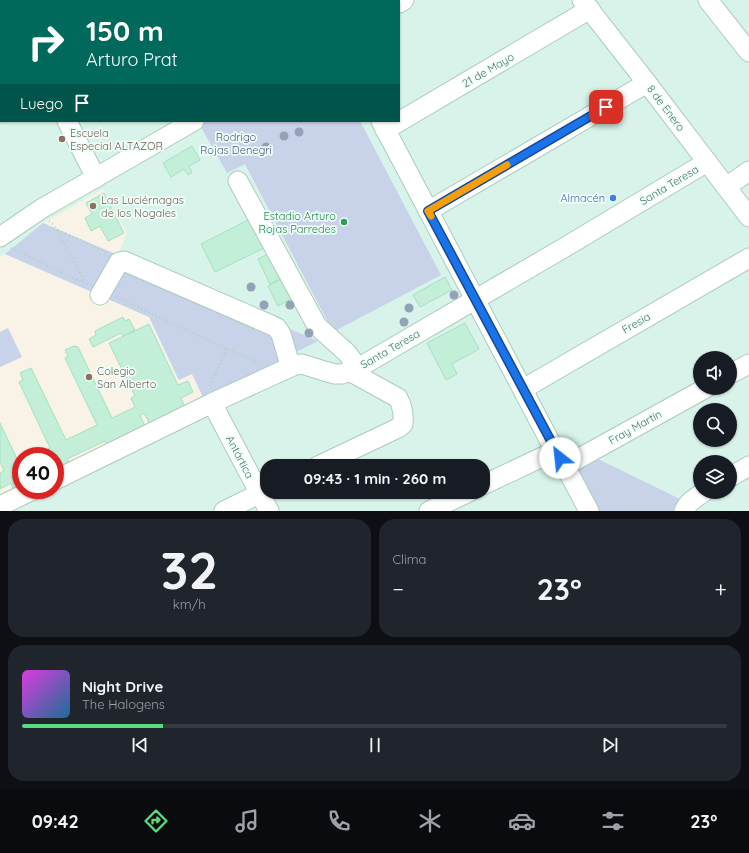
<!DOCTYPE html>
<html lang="es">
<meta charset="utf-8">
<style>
:root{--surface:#171b24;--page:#20242c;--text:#f1f3f6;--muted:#9ea1a6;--line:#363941;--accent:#57dd7f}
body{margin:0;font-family:Quicksand,sans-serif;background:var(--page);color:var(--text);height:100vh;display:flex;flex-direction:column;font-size:15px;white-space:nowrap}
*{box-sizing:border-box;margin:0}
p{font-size:13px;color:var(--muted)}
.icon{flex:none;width:22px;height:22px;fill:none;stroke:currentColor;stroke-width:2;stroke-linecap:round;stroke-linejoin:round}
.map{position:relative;height:511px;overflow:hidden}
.details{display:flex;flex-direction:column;gap:8px;padding:8px;background:#0d0f14;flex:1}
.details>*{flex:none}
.top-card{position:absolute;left:0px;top:0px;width:400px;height:122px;box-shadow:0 1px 3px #0004;background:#00695c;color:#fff;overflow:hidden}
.controls{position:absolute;left:693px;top:351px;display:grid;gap:8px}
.controls a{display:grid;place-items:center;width:44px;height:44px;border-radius:50%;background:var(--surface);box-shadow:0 1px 3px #0004;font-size:20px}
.speed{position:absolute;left:12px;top:447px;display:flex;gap:8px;font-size:20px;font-weight:700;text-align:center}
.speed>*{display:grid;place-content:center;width:52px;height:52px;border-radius:50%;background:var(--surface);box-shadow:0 1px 3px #0004;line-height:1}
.speed .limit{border:6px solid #d22;background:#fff;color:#111}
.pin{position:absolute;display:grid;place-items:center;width:34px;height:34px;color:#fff;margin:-17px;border-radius:8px;box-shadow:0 2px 6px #0006}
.me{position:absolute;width:44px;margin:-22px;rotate:331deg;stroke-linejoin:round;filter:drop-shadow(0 0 3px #0008)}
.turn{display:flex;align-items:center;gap:14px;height:84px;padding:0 20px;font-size:18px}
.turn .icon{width:52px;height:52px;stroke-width:2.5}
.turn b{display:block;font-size:28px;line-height:34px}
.then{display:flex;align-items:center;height:38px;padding:0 20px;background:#0003;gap:8px;font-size:15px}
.big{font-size:30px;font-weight:700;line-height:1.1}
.details .card{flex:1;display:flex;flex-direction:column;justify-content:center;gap:6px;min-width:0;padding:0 14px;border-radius:16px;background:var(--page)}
.details .dial{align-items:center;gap:0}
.dial b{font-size:52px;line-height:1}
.song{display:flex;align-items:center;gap:12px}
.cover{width:48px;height:48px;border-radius:6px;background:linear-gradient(135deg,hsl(300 70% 55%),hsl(200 70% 35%))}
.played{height:4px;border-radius:2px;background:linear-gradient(90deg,var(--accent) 20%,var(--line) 20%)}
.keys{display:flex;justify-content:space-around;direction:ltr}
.heat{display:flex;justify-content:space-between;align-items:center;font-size:22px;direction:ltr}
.details .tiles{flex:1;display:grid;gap:8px;grid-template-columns:1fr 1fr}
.card:last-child{grid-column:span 2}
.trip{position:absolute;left:260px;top:459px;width:230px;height:40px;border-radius:16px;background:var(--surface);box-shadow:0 1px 3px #0004;font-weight:700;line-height:40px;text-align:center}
.menu{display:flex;height:64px;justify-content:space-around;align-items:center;background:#090b0e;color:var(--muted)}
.menu .icon{width:28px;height:28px}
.menu .active{color:var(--accent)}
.menu b{font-size:18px;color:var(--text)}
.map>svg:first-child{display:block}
.residential{fill:#d8f3e9;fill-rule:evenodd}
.education{fill:#f8f3e6}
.green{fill:#c8d3e9}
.building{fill:#c3efd8;stroke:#a4e1c0}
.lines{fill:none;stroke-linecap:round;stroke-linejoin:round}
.minor-casing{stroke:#adcbbd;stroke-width:21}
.path{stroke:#a6d4bb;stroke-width:2;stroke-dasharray:1 3;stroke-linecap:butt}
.minor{stroke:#fff;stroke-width:19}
.tree{fill:#94a2b8}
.route-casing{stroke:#114b97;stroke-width:10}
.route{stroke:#1a73e8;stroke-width:7}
.slow{stroke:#f59e0b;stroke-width:7}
.education-dot{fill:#8d6e63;stroke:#f0fefa;stroke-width:1.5}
.shop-dot{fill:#3f7fe0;stroke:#f0fefa;stroke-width:1.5}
.leisure-dot{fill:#2e9e5b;stroke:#f0fefa;stroke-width:1.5}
.labels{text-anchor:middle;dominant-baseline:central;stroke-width:3.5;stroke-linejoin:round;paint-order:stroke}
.street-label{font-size:11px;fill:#4e755f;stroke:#f0fefa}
.education-label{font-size:11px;fill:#785e54;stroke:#f0fefa;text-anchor:start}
.park-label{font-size:11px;fill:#4d5985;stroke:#f0fefa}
.shop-label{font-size:11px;fill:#366cbe;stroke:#f0fefa;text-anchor:end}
.leisure-label{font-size:11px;fill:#27864d;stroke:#f0fefa;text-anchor:end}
</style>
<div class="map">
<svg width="749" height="511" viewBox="0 0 749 511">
<rect width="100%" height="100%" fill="#eafbf6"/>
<path class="residential" d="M0 0H749V511H0ZM1 1H399V121H1ZM700 358H730V388H700ZM700 410H730V440H700ZM21 456H55V490H21ZM700 462H730V492H700ZM267 466H483V492H267Z"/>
<g class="education">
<polygon points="103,189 127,233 118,255 43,223"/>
<polygon points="5,254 149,317 178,380 192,374 204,399 55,471 55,456 21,456 21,488 0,498 0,256"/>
</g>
<g class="green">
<polygon points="201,121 360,121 441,275 333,332 245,164 227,173 198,122"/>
<polygon points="43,223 318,341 204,399 192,374 179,380 149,317 5,254"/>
<polygon points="8,328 22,357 0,367 0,332"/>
<polygon points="594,457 684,501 679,511 596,511 575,472"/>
</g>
<g class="building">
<polygon points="192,146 200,160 189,166 192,172 188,175 184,169 171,177 163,163"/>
<polygon points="104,193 124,233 108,241 100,226 91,231 85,218 92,214 86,203"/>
<polygon points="250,219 264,248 215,272 201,244"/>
<polygon points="270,253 283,278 270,284 258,259"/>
<polygon points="445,277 452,290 420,307 413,295"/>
<polygon points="283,278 293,298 278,306 268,286"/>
<polygon points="123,317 125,321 129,319 135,330 123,336 121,333 93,347 89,339 96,335 95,331"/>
<polygon points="465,323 479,349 452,364 457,374 446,380 427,343"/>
<polygon points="149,324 178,385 188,381 193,392 181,398 185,407 150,424 144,413 140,415 145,426 107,445 105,441 67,459 69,462 55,468 55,456 33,456 50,448 19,382 23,380 20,373 31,368 66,440 97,425 65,358 68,356 65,350 74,346 78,347 112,418 135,407 131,398 135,396 109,343"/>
<polygon points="0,423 19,463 21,462 21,485 13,489 11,483 0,489 0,473 4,471 0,462"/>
</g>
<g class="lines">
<defs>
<g id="minor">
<polyline points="317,0 317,1"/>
<polyline points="582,0 647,83 749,217"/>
<polyline points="708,0 749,52"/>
<polyline points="10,1 11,0"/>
<polyline points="197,1 199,0"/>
<polyline points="399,3 404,0"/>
<polyline points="0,112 1,112"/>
<polyline points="67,121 96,178"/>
<polyline points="381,121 555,451 565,466 589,511"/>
<polyline points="385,130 590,9"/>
<polyline points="238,181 317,326 347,353 358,368"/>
<polyline points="726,187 749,171"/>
<polyline points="428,211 647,83"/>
<polyline points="0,237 41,209 194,121"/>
<polyline points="100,295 119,262 124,261 271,325 277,328 281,334 288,358 292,366"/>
<polyline points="730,374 749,364"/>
<polyline points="523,389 749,258"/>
<polyline points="212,403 269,511"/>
<path d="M318 466 398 428 403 424C404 414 403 407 398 398L351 372"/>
<polyline points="565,466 706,388"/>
<polyline points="730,477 749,466"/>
<polyline points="55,480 212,403 295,365 302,364 324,371 335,374 342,374 358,368 567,246 707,162"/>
<polyline points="483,485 555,451"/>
<polyline points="0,506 33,490"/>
<polyline points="224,511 267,490"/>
<polyline points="429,511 469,492"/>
<path d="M684 511C688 502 695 498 704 492"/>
</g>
</defs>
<use href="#minor" class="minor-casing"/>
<g class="path">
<polyline points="49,221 54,225 85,282"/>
<polyline points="58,230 107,252"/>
<polyline points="11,248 88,285"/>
<polyline points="116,297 227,349 261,364"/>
<polyline points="210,386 227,349"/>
</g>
<use href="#minor" class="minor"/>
</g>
<g class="tree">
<circle cx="299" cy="132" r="4.5"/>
<circle cx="284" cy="136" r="4.5"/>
<circle cx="266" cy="147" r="4.5"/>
<circle cx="251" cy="287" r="4.5"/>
<circle cx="454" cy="295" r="4.5"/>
<circle cx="264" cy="305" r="4.5"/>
<circle cx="290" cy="305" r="4.5"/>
<circle cx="409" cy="308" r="4.5"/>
<circle cx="404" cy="322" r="4.5"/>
<circle cx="309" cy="333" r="4.5"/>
</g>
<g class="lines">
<defs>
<polyline id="route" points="560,458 428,211 606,107"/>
</defs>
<use href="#route" class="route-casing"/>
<use href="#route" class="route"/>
<polyline class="slow" points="431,216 428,211 507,165"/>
</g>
<g class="education-dot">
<circle cx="62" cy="139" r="4"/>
<circle cx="93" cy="206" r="4"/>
<circle cx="89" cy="377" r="4"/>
</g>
<circle class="shop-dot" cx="613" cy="198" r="4"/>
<circle class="leisure-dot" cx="344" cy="222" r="4"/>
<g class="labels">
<g class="street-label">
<text transform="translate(488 70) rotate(-30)">21 de Mayo</text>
<text transform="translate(666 108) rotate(53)">8 de Enero</text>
<text transform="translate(669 185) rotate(-31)">Santa Teresa</text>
<text transform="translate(636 323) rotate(-30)">Fresia</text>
<text transform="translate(390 349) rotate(-30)">Santa Teresa</text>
<text transform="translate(635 427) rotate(-29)">Fray Martín</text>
<text transform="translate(240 457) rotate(63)">Antártica</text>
</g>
<g class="education-label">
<text x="70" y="133">Escuela<tspan x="70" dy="13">Especial ALTAZOR</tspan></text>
<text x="101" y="200">Las Luciérnagas<tspan x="101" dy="13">de los Nogales</tspan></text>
<text x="97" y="371">Colegio<tspan x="97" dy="13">San Alberto</tspan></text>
</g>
<g class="park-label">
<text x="236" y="137">Rodrigo<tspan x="236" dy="13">Rojas Denegri</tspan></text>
</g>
<g class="shop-label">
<text x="605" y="198">Almacén</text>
</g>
<g class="leisure-label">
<text x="336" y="216">Estadio Arturo<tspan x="336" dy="13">Rojas Parredes</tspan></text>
</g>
</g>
</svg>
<div class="controls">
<a><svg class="icon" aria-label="sound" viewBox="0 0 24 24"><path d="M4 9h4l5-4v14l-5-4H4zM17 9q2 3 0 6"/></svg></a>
<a><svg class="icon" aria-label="search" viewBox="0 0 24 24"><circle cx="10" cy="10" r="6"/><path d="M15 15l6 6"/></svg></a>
<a><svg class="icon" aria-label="layers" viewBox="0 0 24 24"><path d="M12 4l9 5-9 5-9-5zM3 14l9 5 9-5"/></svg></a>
</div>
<div class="speed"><div class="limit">40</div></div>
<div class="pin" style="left:606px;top:107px;background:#d93025"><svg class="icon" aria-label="arrive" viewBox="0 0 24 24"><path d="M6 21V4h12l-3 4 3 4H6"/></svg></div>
<svg class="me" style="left:560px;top:458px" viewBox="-20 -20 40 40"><circle r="19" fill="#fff"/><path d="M0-13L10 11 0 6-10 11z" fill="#1a73e8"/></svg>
<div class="trip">09:43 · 1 min · 260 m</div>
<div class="top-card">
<div class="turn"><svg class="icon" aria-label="right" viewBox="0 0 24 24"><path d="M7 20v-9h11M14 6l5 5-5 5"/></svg><div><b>150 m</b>Arturo Prat</div></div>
<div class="then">Luego<svg class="icon" aria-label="arrive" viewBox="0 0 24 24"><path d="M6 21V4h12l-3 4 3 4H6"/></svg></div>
</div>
</div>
<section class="details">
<div class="tiles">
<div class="card dial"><b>32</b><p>km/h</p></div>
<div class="card"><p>Clima</p>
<div class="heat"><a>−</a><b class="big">23°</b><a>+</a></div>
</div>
<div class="card">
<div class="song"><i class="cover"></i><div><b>Night Drive</b><p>The Halogens</p></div></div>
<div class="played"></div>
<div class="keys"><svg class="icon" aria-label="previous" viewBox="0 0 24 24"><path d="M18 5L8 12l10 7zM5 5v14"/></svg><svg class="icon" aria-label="pause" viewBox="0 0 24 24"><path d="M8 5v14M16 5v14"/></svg><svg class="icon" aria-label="next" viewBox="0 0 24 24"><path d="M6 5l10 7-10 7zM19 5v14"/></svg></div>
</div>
</div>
</section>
<nav class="menu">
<b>09:42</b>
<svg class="icon active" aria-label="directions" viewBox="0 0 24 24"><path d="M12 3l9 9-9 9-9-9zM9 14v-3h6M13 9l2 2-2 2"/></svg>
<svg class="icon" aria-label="music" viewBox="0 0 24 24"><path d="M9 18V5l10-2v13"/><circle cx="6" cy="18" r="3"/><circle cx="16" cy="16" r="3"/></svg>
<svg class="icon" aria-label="phone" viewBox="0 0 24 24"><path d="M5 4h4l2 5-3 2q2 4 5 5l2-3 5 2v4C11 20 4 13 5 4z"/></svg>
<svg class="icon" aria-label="climate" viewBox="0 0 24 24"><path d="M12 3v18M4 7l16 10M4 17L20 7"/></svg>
<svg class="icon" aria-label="car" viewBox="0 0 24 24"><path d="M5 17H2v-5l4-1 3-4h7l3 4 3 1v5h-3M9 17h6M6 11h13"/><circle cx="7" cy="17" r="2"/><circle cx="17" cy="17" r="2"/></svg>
<svg class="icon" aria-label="filters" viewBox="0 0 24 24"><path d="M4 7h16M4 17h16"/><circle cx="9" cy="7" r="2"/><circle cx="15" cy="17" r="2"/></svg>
<b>23°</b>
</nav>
